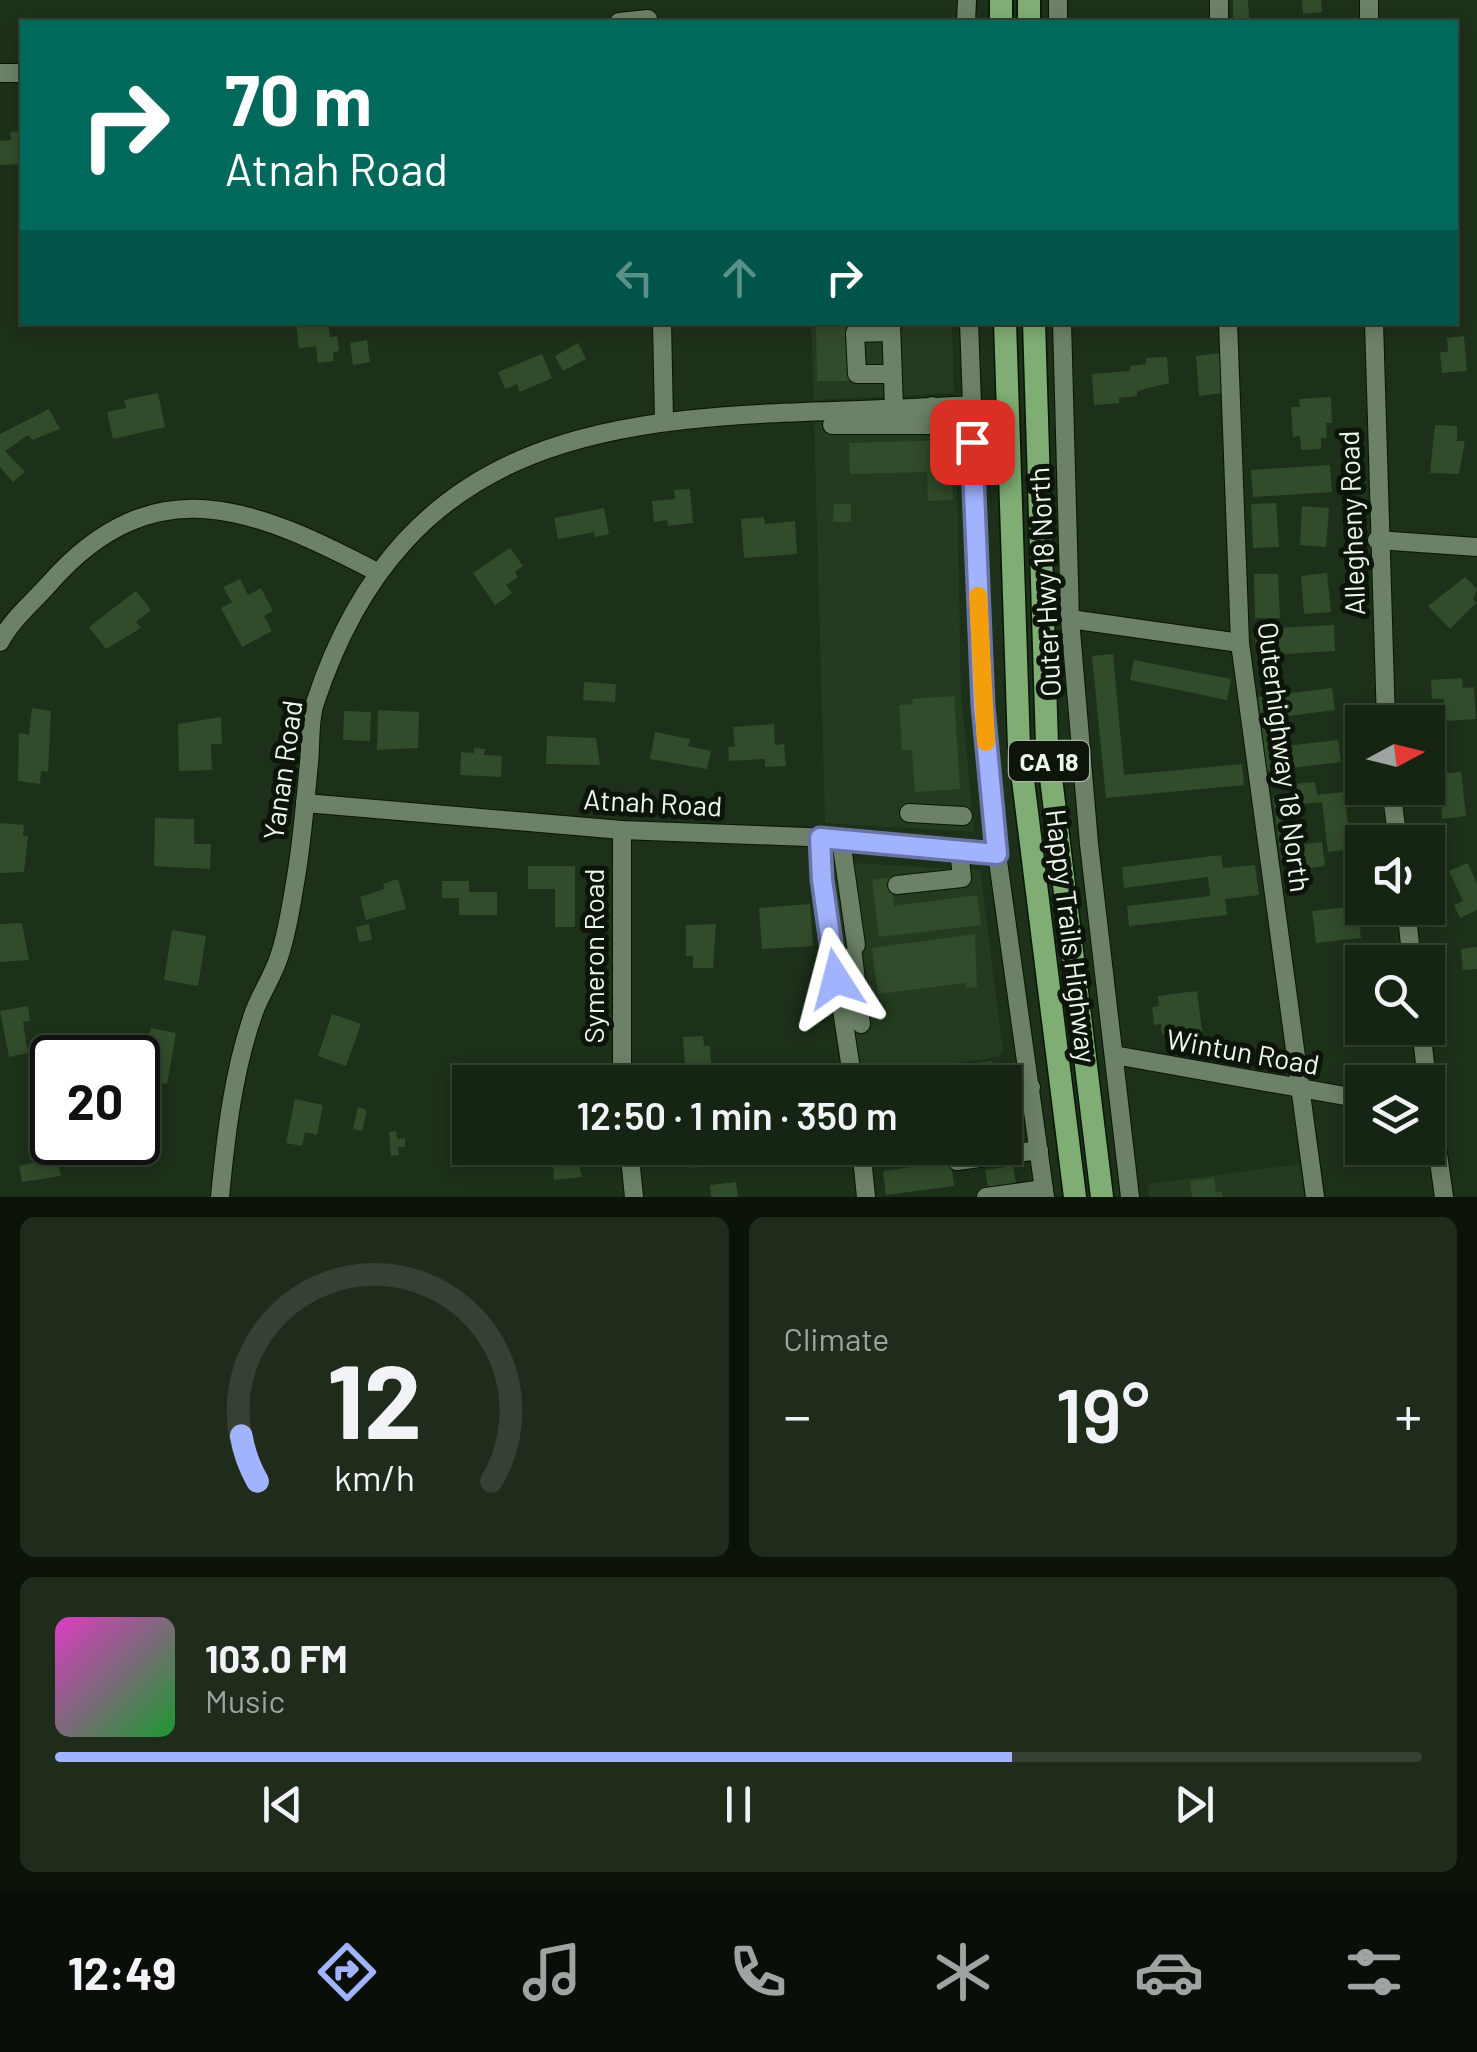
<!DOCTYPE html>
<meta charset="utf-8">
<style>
:root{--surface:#162413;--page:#1f2c1c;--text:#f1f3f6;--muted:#9ea4a0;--line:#354133;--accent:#a1b3fd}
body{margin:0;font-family:Barlow,sans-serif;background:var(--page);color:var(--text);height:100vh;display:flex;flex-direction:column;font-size:38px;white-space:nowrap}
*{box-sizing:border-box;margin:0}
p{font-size:32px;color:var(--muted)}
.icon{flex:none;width:55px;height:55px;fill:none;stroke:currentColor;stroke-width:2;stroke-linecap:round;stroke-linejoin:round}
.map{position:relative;height:1197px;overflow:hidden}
.sheet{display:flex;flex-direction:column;gap:20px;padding:20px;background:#0c140a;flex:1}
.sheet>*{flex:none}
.guide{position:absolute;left:20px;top:20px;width:1438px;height:305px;border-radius:0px;box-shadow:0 5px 15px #0003,0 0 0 2px var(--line);background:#00695c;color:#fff;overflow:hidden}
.needle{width:65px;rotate:83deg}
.controls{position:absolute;left:1345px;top:705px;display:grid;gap:20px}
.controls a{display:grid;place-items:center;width:100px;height:100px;border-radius:0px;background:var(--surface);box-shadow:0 5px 15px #0003,0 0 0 2px var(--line);font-size:50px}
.speed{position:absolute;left:30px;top:1035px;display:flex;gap:20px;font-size:50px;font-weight:700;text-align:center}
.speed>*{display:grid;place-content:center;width:130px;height:130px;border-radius:50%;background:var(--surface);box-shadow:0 5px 15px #0003,0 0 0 2px var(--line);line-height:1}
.speed .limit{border:5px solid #111;border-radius:15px;background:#fff;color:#111}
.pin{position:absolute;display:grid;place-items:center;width:85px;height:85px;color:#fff;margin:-42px;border-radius:20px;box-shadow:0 5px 15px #0006}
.me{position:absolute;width:110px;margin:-55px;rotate:351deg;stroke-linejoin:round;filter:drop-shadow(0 0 8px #0008)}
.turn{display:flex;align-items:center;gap:35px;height:210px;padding:0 40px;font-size:45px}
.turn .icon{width:130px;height:130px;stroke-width:2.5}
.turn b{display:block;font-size:70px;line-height:85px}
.lanes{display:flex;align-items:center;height:95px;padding:0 40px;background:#0003;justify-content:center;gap:50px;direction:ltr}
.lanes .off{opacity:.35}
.big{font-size:75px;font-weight:600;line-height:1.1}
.sheet .widget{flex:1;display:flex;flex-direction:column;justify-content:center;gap:15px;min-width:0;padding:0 35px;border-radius:15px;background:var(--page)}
.sheet .dial{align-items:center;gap:0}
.dial svg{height:260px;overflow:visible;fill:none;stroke:var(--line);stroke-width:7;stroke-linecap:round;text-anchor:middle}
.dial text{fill:var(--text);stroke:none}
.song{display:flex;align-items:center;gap:30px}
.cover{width:120px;height:120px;border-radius:15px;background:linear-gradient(135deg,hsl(310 70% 55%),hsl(130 70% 35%))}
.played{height:10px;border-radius:5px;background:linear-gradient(90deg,var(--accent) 70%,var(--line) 70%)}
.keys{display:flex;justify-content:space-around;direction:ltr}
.heat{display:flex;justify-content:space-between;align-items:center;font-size:55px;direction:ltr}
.sheet .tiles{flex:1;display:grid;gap:20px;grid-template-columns:1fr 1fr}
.widget:last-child{grid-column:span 2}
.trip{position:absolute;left:452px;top:1065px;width:570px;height:100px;border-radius:0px;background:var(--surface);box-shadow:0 5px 15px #0003,0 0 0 2px var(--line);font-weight:600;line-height:100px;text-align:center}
.tab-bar{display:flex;height:160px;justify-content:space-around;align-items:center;background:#090e08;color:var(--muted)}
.tab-bar .icon{width:70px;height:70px}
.tab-bar .active{color:var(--accent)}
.tab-bar b{font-size:45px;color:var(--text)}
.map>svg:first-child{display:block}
.built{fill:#243b1f}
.building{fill:#314c2a}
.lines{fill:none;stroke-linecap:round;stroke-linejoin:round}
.minor-casing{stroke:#071703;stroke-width:20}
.major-casing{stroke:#071703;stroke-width:25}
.minor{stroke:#6c8167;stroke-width:18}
.major{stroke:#7fad73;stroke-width:22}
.route-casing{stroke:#6974a4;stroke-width:25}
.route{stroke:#a1b3fd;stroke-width:18}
.slow{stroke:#f59e0b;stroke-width:18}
.labels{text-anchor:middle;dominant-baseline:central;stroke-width:10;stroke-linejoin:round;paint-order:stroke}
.shield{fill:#0d150b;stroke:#aab5a7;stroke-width:2.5}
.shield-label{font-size:25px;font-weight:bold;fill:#edf9ea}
.street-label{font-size:28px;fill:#edf9ea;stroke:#0d150b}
</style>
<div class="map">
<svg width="1477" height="1197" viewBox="0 0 1477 1197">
<rect width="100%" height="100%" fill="#1d3019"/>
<g class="built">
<polygon points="811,323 952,323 954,393 814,400"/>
<polygon points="951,419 956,426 961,692 974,832 825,823 814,422"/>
<polygon points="830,862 980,870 1003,1051 999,1057 858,1077"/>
<polygon points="1300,1164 1304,1197 1149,1197 1148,1184"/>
</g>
<g class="building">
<polygon points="1233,0 1248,0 1249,19 1233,20"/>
<polygon points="1302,0 1321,0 1322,12 1303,14"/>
<polygon points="22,131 22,164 0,165 0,141 11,140 10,132"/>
<polygon points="296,322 328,322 330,337 337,336 339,351 333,352 334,361 318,363 316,346 299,348"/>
<polygon points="816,322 848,322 849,381 817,381"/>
<polygon points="1464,336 1467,371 1442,373 1440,352 1448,352 1447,338"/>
<polygon points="367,340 370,362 353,365 350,343"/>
<polygon points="578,343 586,359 563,371 555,356"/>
<polygon points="1219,353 1223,393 1199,396 1196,356"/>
<polygon points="542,354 552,378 520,392 517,384 505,389 498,372"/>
<polygon points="1167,357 1169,383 1137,391 1137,396 1119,398 1119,403 1094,405 1092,374 1130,371 1130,366 1146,364 1146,358"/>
<polygon points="158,393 165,427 113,439 107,412 126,408 124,400"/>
<polygon points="1331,397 1332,423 1326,423 1327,438 1321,438 1321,449 1301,450 1300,436 1293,437 1291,407 1300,407 1299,399"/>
<polygon points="49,409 60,429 32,440 28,435 5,451 25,472 13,482 0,467 0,434"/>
<polygon points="1435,425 1457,426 1457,441 1465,441 1459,474 1430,473"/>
<polygon points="951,440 953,500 928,501 927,472 850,474 849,443"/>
<polygon points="1330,465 1332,492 1253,497 1251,470"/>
<polygon points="690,489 693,523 668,526 667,520 654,522 652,501 675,499 674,490"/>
<polygon points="1276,503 1279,547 1253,548 1251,504"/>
<polygon points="834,504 851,504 851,522 833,522"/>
<polygon points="1302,506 1329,508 1326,547 1300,545"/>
<polygon points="604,508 609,534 595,537 594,532 558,539 554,518"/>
<polygon points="764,517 765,524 795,521 797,554 744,558 741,519"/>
<polygon points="510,548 523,566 515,572 518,577 506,585 512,593 495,605 473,573"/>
<polygon points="1327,573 1331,612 1304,614 1301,576"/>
<polygon points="1254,574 1278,574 1280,618 1255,618"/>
<polygon points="1465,577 1477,589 1473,599 1476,603 1450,629 1428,606"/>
<polygon points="240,579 248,595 261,588 273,611 264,616 272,631 242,647 221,608 232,602 223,587"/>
<polygon points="136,591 151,610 136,622 141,628 106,649 89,627"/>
<polygon points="1334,625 1335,651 1256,656 1255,629"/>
<polygon points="1113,654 1124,775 1242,764 1244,785 1106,798 1092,656"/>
<polygon points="1134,660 1231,679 1227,700 1130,680"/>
<polygon points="1462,678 1463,688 1474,687 1476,719 1446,721 1444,699 1432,699 1431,680"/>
<polygon points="584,682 616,684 615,702 583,700"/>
<polygon points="1332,688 1335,710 1281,717 1285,746 1338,740 1341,762 1267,771 1258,697"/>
<polygon points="954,696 960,789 915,792 912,750 902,750 899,705 913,704 912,699"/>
<polygon points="32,708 51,711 48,772 41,771 40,784 18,781 19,733 29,735"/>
<polygon points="378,710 419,712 418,748 377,750"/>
<polygon points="344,711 371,712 370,741 343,740"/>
<polygon points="221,717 222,744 211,744 212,770 179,771 178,724"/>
<polygon points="774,724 775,745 784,744 786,766 765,767 765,759 729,761 728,747 735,746 733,727"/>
<polygon points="655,732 690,739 688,746 711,751 707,769 650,759"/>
<polygon points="547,736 596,738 600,765 546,764"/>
<polygon points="474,748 485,749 484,755 502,756 501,777 460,775 461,752 474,753"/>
<polygon points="1461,772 1466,816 1442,819 1440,774"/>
<polygon points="1315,782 1317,795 1344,792 1351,849 1328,852 1322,802 1294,805 1292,784"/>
<polygon points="1288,796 1296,859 1281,861 1273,798"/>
<polygon points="155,818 194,819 194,844 211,844 210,869 154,866"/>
<polygon points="0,823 24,825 23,836 28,836 24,872 0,873"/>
<polygon points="1322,842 1325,866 1302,869 1299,845"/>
<polygon points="1221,855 1223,868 1255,865 1259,895 1225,899 1227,915 1129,926 1127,906 1210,896 1208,877 1124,888 1122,867"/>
<polygon points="1468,863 1477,884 1477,910 1460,918 1454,905 1463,901 1449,871"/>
<polygon points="528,866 575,866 575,927 555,927 555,889 528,889"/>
<polygon points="891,877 894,906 977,895 981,925 879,937 872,880"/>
<polygon points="398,879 406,909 366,920 360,897 384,889 383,884"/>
<polygon points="442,881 469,881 469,892 497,892 497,915 459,915 459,898 442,898"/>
<polygon points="810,904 813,946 762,949 759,908"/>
<polygon points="1347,907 1349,917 1358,916 1361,938 1316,943 1312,911"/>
<polygon points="22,923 29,960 0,962 0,924"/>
<polygon points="369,924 372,940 359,942 356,927"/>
<polygon points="716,924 713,968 693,968 693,956 686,956 686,925"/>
<polygon points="172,930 206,936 198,986 164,980"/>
<polygon points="975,934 977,987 966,988 966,983 878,994 872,948"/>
<polygon points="1477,947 1477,969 1463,970 1461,949"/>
<polygon points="1197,991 1203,1039 1162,1034 1161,1024 1154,1025 1152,1007 1159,1006 1158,996"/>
<polygon points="28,1006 30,1021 23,1022 28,1053 9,1057 0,1011"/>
<polygon points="332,1014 361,1024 346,1066 318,1056"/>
<polygon points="151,1028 176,1033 167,1084 143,1079 146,1064 139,1063"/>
<polygon points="703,1036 704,1046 710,1046 712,1082 686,1082 683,1037"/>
<polygon points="992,1061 994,1077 963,1082 961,1065"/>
<polygon points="455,1063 473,1063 470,1087 454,1087"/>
<polygon points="295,1099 323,1105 317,1135 305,1132 302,1146 286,1143"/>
<polygon points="358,1107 367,1110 362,1131 353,1129"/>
<polygon points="396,1131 397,1139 405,1138 405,1147 398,1147 399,1155 391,1156 389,1132"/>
<polygon points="52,1135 61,1176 22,1182 19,1166 38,1162 33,1138"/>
<polygon points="533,1148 575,1148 582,1177 554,1180 553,1165 536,1167"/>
<polygon points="689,1148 714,1148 716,1165 691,1168"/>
<polygon points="951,1162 954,1186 886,1195 883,1171"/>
<polygon points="1013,1166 1016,1183 988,1187 985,1170"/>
<polygon points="1214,1178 1216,1192 1222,1191 1223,1197 1192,1197 1190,1181"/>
<polygon points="736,1182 738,1197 711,1197 710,1185"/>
</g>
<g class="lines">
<defs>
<g id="minor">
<polyline points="1058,0 1058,22"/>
<polyline points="1369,0 1369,22"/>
<polyline points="619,22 648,19"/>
<polyline points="966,22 967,0"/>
<polyline points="1219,22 1219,0"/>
<polyline points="0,73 22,73"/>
<polyline points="662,322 664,420"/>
<polyline points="969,322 983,706 997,854 1045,1197"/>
<polyline points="1062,322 1070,619 1089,844 1130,1197"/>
<polyline points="1228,322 1240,643 1315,1197"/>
<polyline points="1374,322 1386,722"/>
<polyline points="891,323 894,407"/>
<polyline points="890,332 855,333 857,374 892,374"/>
<polyline points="832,425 932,425 932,406"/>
<polyline points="1377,540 1477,547"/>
<polyline points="1070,619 1240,643"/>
<path d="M0 642C11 620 33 602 49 584 155 463 258 510 379 573"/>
<polyline points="1391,788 1398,842"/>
<polyline points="305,803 622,830 807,837 997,854"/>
<polyline points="909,813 963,816"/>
<polyline points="820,838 822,880 853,1082"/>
<polyline points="841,840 856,945"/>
<polyline points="897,885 962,878 959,850"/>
<polyline points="1406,908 1412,962"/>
<polyline points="853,955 861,1024"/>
<polyline points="1421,1028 1427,1082"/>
<polyline points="1114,1055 1362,1099"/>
<polyline points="622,1082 622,830"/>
<polyline points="1428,1083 1444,1197"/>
<polyline points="1005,1091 1031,1087"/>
<polyline points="629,1148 634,1197"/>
<polyline points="861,1148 866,1197"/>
<polyline points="957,1161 1039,1150"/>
<path d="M220 1197C226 1134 233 1072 254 1012 261 993 273 976 279 957 287 934 291 907 295 883 302 844 305 803 309 763 311 744 309 721 315 703 422 378 697 423 971 405"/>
<polyline points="986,1197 1044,1189"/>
</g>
<g id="major">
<polyline points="1001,22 1001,0"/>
<polyline points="1029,22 1029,0"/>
<polyline points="1005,322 1019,748 1075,1197"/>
<polyline points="1034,322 1047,745 1102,1197"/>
</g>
</defs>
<use href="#minor" class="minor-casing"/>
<use href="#major" class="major-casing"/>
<use href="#minor" class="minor"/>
<use href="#major" class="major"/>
</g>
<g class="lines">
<defs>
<polyline id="route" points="836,979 822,880 820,838 997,854 983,706 972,442"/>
</defs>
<use href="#route" class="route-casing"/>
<use href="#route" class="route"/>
<polyline class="slow" points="978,596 986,742"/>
</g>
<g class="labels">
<rect class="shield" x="1009" y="741" width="80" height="40" rx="8"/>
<g class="shield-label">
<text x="1049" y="761">CA 18</text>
</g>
<g class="street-label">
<text transform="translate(1351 523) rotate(-92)">Allegheny Road</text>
<text transform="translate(1044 582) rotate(-93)">Outer Hwy 18 North</text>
<text transform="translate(1285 757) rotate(83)">Outerhighway 18 North</text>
<text transform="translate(282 770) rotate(-82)">Yanan Road</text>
<text transform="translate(653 802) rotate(3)">Atnah Road</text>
<text transform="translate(1072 936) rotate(83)">Happy Trails Highway</text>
<text transform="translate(593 956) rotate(-90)">Symeron Road</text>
<text transform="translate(1243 1051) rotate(10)">Wintun Road</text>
</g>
</g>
</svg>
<div class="controls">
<a><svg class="needle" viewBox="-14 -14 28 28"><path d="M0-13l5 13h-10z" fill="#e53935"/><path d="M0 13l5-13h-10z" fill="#9ea4a0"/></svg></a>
<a><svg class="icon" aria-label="sound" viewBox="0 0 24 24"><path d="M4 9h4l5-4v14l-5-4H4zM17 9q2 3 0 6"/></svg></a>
<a><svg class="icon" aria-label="search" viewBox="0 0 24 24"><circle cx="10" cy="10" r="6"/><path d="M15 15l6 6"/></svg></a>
<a><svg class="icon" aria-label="layers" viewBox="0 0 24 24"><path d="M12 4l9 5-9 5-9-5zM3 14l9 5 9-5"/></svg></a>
</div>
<div class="speed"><div class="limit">20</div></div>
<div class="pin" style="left:972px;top:442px;background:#d93025"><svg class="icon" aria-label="arrive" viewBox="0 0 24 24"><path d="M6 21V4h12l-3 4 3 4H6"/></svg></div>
<svg class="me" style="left:836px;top:979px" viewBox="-20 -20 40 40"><path d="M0-17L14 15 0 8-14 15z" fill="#a1b3fd" stroke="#fff" stroke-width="4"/></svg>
<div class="trip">12:50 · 1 min · 350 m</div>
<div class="guide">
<div class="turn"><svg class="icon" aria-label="right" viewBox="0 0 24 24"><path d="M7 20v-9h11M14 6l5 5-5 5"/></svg><div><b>70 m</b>Atnah Road</div></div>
<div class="lanes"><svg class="icon off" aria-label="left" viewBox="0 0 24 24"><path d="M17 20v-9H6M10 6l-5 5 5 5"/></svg><svg class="icon off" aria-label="ahead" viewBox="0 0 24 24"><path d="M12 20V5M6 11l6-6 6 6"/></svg><svg class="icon" aria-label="right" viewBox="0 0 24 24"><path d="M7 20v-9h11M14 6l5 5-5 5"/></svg></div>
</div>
</div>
<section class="sheet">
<div class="tiles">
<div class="widget dial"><svg viewBox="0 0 100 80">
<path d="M14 69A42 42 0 1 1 86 69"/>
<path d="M14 69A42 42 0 0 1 9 55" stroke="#a1b3fd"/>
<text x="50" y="56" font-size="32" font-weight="700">12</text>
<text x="50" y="72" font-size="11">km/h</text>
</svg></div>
<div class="widget"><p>Climate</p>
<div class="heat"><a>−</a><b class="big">19°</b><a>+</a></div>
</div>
<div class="widget">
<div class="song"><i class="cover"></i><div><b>103.0 FM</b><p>Music</p></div></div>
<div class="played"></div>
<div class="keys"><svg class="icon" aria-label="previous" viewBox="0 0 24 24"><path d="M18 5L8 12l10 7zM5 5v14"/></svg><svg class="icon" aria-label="pause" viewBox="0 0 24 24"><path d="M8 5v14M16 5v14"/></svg><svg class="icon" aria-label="next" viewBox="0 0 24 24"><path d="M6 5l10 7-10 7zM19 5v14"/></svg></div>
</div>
</div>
</section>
<nav class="tab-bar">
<b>12:49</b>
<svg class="icon active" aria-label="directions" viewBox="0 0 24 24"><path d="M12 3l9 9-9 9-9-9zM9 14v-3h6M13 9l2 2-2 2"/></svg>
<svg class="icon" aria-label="music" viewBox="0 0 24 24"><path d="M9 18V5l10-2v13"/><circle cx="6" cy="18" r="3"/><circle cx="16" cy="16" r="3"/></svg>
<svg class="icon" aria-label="phone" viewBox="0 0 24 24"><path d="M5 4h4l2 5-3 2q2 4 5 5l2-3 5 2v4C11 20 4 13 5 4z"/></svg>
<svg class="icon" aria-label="climate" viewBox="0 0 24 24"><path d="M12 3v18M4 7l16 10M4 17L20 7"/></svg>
<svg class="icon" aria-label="car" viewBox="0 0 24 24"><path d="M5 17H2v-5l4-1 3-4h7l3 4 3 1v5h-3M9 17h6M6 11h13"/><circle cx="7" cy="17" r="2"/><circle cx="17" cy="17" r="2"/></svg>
<svg class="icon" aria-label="filters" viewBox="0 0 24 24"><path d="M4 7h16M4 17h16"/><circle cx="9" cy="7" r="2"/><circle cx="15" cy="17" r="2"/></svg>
</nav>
